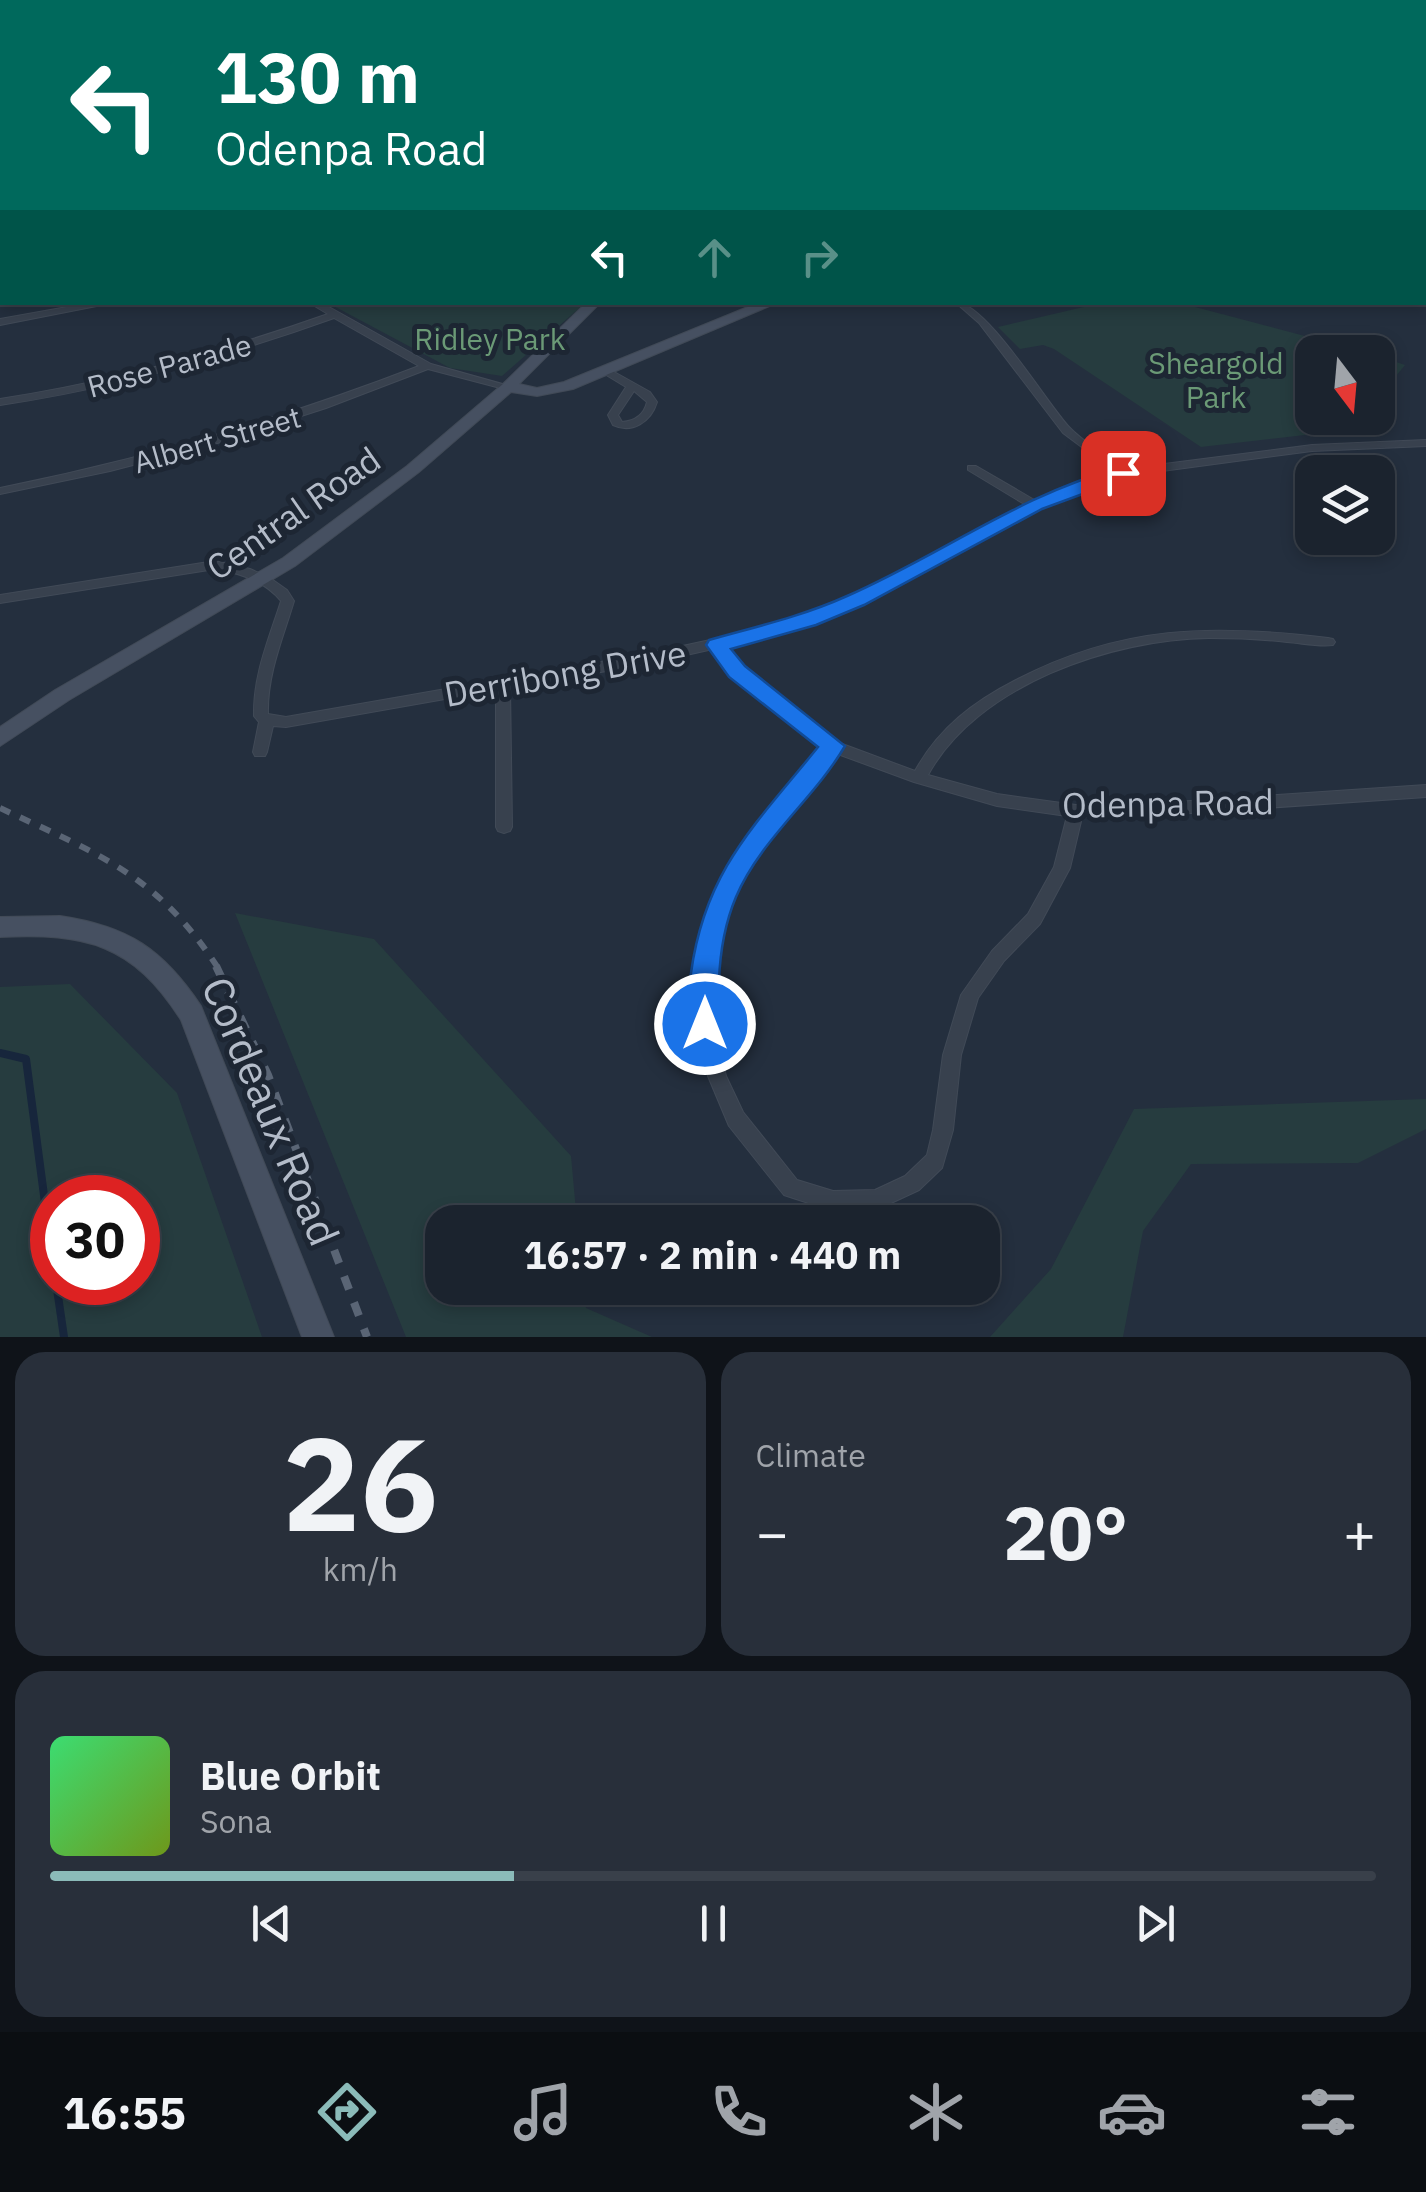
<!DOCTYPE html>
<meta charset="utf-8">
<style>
:root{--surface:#1b232e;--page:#282f3a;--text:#f1f3f6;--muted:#a0a4aa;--line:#39404a;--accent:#8bbbb9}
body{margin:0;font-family:"IBM Plex Sans",sans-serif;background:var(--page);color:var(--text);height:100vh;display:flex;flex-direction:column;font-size:38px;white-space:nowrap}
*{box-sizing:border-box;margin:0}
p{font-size:32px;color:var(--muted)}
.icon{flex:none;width:55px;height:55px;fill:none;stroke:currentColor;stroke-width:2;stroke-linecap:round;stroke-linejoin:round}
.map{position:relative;height:1337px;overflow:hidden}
.panel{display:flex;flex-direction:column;gap:15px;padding:15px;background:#0f1319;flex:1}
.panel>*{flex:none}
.top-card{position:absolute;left:0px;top:0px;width:1428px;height:305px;box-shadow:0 5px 15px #0003,0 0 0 2px var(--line);background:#00695c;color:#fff;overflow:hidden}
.needle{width:65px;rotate:164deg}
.fabs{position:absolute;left:1295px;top:335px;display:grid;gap:20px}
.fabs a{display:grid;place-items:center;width:100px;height:100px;border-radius:20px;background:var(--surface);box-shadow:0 5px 15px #0003,0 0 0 2px var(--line);font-size:50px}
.speed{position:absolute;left:30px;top:1175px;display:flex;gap:20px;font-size:50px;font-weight:700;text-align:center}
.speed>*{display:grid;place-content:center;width:130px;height:130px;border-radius:50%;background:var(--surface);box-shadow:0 5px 15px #0003,0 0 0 2px var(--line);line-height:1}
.speed .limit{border:15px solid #d22;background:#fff;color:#111}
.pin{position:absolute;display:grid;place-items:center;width:85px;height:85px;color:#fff;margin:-42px;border-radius:20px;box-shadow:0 5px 15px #0006}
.me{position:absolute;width:110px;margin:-55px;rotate:0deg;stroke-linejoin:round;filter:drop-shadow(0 0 8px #0008)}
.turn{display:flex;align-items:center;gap:35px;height:210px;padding:0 50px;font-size:45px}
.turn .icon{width:130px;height:130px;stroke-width:2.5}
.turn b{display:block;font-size:70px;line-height:85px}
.lanes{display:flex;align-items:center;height:95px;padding:0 50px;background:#0003;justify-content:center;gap:50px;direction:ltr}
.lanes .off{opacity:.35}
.big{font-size:75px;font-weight:700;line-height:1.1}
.panel .widget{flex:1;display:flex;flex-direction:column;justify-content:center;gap:15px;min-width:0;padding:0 35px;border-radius:30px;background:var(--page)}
.panel .dial{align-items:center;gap:0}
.dial b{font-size:130px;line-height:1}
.song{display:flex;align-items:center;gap:30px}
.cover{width:120px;height:120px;border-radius:15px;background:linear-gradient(135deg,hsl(140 70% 55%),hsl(80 70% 35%))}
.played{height:10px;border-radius:5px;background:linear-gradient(90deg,var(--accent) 35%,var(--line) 35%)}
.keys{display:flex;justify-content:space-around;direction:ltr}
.heat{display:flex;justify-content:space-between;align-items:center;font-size:55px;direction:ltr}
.panel .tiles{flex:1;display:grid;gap:15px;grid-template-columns:1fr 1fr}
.widget:last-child{grid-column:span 2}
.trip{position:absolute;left:425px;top:1205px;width:575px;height:100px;border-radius:30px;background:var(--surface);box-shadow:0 5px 15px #0003,0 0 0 2px var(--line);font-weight:700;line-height:100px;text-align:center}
.tab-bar{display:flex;height:160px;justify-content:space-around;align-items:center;background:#0b0e12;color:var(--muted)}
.tab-bar .icon{width:70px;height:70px}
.tab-bar .on{color:var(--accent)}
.tab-bar b{font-size:45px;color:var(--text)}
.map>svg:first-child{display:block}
.green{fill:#263c3f;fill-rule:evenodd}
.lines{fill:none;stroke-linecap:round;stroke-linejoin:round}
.stream{stroke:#17263c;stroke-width:8}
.street-casing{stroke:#414a57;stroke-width:2}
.secondary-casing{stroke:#414a57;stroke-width:2}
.primary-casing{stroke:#414a57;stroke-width:25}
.street{fill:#38414e;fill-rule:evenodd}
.secondary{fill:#465061;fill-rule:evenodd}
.primary{stroke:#56606e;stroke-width:22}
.rail-far1{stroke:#5a6575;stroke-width:6;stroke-dasharray:11 11;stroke-linecap:butt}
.rail{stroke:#5a6575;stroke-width:8;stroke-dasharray:14 14;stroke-linecap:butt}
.route{fill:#1a73e8;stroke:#114b97;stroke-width:2.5}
.labels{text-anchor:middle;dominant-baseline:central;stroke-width:10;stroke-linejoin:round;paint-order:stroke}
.far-park-label{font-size:30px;fill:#6b9a76;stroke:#1d2633}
.far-street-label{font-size:30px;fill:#b4bcc9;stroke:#1d2633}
.street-label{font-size:35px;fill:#b4bcc9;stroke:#1d2633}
.near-street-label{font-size:42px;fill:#b4bcc9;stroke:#1d2633}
</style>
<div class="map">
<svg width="1426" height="1337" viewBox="0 0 1426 1337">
<rect width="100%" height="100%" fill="#242f3e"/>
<g class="green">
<polygon points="1105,302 1180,303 1365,352 1312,352 1312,418 1378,418 1378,356 1405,365 1392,381 1390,431 1305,435 1201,447 1054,349 1043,345 1020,349 998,327"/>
<polygon points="328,303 585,303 502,376 450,368"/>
<polygon points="235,913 374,939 571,1156 577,1222 442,1222 442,1288 583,1288 586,1308 652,1337 406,1337"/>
<path d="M70 984 177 1093 262 1337H0V987ZM52 1198H138V1282H52Z"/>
<polygon points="1426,1099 1426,1129 1358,1163 1191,1164 1143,1231 1123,1337 990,1337 1051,1269 1134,1109"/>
</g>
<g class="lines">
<g class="stream">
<polyline points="0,1053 26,1059 52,1256"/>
<polyline points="56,1282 64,1337"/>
</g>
<defs>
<g id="street">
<polygon points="539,0 545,0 543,2 539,2"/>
<polygon points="1411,0 1424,0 1426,3"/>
<polygon points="1425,17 1426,18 1426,22 1425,21"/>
<rect x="1425" y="109" width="1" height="4"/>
<rect x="0" y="194" width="2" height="5"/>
<rect x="1425" y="222" width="1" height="4"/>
<polygon points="0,262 2,263 2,267 0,268"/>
<polygon points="95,302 117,302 0,325 0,319"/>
<path d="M308 302H320L431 364 513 387 508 390 428 369 326 408 221 442 110 471 0 494V488C144 459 282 419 419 366L334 318C225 357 115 388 0 405V399C112 382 220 352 328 314Z"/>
<path d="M955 302C986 302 1045 401 1069 427 1084 443 1107 456 1125 469L1312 445 1426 440V446L1312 451 1125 476 1039 507 861 604 764 637 725 646 742 669 837 742 915 771C939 728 973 702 1016 680 1121 625 1212 624 1328 638L1333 639 1335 642 1333 645C1318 647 1302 643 1287 642 1261 639 1235 638 1209 638 1112 639 977 685 928 775L997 794 1076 805 1147 804 1426 785V797L1147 816 1082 817 1070 868 1040 924 1004 961 978 998 961 1055 953 1130 942 1168 919 1190 876 1210 833 1211 784 1195 729 1126 708 1076 696 1024 695 981 702 933 716 892 745 845 823 747 732 675 713 649 646 664 510 688 512 827 510 831 504 833 498 831 496 827V690L286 727 273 726 267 752 265 756H255L253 752 259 722 254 716C253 675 269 639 281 601 265 581 240 573 215 569L0 603V595L215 561 250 569 270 578 287 590 294 601C283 638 267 674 268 714L286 717 646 654 756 630 851 598 1026 505 968 470V466H976L1036 501 1115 472 1063 433 979 323ZM835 753 914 782 997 806 1067 816 1054 867 1028 914 992 951 961 995 943 1055 933 1130 927 1155 905 1176 875 1190 833 1191 797 1180 743 1112 726 1076 714 1024 713 981 720 933 732 894 757 853Z"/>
<path d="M607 368 650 392 657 402C651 422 632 434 613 425L608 415 626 387 603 373V369ZM634 391 647 402C644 415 635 421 622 422L618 415Z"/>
</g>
<g id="secondary">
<rect x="1425" y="13" width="1" height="4"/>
<polygon points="0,37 2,38 2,44 0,44"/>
<polygon points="1425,63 1426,64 1426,70 1425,69"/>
<rect x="0" y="74" width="2" height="6"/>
<rect x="1425" y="145" width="1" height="6"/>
<polygon points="587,302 601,302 519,384 537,388 564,382 760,302 779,302 573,389 537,396 511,392 419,472 295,566 69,700 0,746 0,727 55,690 283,558 407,466 503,384"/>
<path d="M60 916C128 926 163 949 201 1006L334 1337H302L181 1020C133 944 86 933 0 937V917Z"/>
</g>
<polyline id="primary" points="8,2 15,0"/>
</defs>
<use href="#street" class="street-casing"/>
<use href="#secondary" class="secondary-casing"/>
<use href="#primary" class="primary-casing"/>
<use href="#street" class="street"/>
<use href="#secondary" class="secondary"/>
<use href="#primary" class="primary"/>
<path class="rail-far1" d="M0 808C96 853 157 874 218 968"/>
<polyline class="rail" points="216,966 268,1075 367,1337"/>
</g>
<path class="route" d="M1123 467 1132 473 1129 477 1042 509 864 605 816 625 731 649 745 666 845 746C814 799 760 840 736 897 725 923 720 953 719 981 718 999 723 1017 716 1034L705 1038 694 1034C687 1017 688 991 691 973 705 870 756 824 818 747L729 677 706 645 709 640C755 627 803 616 847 596 941 555 1022 493 1123 467Z"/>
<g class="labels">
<g class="far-park-label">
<text x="490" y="338">Ridley Park</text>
<text x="1216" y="362">Sheargold<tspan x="1216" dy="34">Park</tspan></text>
</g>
<g class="far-street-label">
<text transform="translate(169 365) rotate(-15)">Rose Parade</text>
<text transform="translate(217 439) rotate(-16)">Albert Street</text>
</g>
<g class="street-label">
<text transform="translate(293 513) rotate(-35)">Central Road</text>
<text transform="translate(565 673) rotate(-10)">Derribong Drive</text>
<text transform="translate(1168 803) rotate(-1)">Odenpa Road</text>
</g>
<g class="near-street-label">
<text transform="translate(271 1111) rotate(67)">Cordeaux Road</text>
</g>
</g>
</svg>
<div class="fabs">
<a><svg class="needle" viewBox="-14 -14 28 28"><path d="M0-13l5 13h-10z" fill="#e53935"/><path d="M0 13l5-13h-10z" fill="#a0a4aa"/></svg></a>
<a><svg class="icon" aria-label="layers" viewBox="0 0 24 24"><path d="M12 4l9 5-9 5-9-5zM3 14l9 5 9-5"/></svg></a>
</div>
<div class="speed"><div class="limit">30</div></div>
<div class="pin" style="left:1123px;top:473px;background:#d93025"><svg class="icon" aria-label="arrive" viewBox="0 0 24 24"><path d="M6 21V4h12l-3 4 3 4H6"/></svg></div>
<svg class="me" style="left:705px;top:1024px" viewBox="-20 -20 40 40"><circle r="17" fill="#1a73e8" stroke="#fff" stroke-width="3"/><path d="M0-11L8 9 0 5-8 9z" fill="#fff"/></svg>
<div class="trip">16:57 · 2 min · 440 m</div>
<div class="top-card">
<div class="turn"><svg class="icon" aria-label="left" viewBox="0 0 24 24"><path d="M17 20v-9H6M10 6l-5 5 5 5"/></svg><div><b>130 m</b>Odenpa Road</div></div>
<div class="lanes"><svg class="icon" aria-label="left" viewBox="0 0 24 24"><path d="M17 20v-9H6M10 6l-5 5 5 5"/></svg><svg class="icon off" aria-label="ahead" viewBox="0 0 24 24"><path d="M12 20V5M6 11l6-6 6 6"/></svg><svg class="icon off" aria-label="right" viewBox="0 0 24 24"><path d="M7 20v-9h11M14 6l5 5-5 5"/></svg></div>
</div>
</div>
<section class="panel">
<div class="tiles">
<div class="widget dial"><b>26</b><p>km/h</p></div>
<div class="widget"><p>Climate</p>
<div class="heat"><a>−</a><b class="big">20°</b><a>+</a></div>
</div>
<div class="widget">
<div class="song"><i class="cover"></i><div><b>Blue Orbit</b><p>Sona</p></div></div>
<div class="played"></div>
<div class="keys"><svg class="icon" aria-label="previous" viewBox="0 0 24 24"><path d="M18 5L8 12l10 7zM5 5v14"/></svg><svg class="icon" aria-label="pause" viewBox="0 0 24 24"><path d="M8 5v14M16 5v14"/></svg><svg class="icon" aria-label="next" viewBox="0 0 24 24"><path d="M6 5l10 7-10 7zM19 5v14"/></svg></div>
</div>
</div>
</section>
<nav class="tab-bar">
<b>16:55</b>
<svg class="icon on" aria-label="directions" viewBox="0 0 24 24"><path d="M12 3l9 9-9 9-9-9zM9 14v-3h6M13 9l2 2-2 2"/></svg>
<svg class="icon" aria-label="music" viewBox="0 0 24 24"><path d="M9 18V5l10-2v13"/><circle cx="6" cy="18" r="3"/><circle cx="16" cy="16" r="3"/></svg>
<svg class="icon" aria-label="phone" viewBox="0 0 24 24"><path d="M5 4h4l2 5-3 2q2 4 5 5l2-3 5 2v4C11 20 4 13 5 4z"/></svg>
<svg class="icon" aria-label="climate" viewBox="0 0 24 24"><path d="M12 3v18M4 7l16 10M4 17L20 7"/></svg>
<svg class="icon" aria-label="car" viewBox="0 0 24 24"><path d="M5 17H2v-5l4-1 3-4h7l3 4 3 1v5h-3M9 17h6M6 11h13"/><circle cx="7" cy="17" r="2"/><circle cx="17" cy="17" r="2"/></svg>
<svg class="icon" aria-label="filters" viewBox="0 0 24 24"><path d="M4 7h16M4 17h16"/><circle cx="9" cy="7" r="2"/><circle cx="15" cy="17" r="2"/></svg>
</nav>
